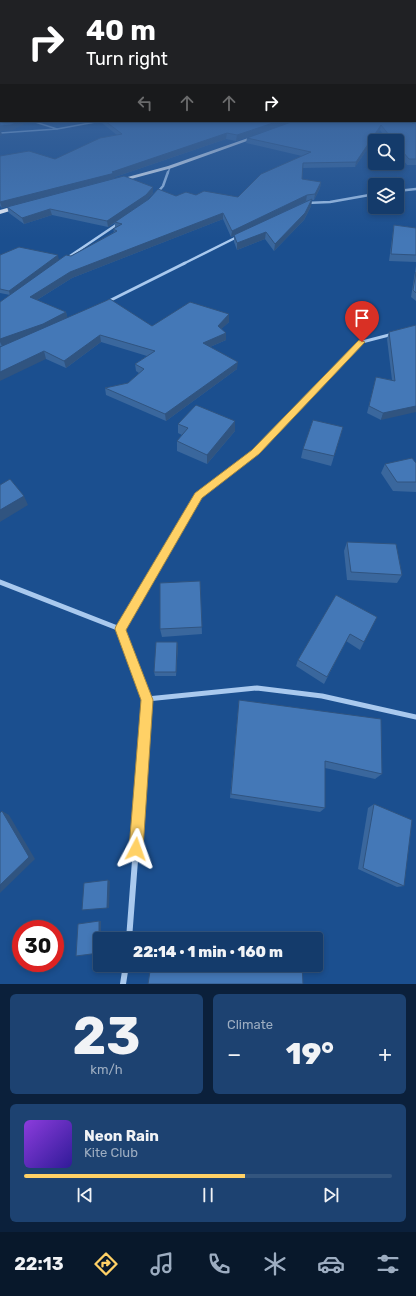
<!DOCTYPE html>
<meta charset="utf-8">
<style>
:root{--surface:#143b6b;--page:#1d4271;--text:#f1f3f6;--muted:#9dadc1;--line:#33557e;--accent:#ffd166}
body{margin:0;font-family:Rubik,sans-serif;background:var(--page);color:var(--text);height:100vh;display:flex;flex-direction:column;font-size:15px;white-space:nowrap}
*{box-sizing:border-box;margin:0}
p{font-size:13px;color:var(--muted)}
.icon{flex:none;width:22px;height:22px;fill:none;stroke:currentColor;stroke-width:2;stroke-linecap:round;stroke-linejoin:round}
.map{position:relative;height:984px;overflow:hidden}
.side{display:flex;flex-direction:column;gap:10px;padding:10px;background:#0b203b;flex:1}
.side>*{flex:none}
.guide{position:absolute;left:0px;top:0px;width:416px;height:122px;box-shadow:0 2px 6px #0003,0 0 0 1px var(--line);background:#202124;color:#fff;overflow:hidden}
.controls{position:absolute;left:368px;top:134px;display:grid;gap:8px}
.controls a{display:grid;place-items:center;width:36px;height:36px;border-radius:4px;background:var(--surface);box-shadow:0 2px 6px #0003,0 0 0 1px var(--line);font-size:20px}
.speed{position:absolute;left:12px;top:920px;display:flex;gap:8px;font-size:20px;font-weight:700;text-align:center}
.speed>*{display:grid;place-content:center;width:52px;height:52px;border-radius:50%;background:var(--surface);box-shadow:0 2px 6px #0003,0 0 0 1px var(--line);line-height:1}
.speed .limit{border:6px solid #d22;background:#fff;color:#111}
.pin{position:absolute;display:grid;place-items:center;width:34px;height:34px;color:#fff;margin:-41px -17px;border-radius:50% 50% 50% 0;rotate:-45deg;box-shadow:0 0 4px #0007}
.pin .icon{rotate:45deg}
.me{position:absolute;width:44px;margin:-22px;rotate:4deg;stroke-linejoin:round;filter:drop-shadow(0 0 3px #0008)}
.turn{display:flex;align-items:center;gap:14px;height:84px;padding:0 20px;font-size:18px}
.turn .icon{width:52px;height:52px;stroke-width:2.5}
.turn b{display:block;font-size:28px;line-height:34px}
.lanes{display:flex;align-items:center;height:38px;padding:0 20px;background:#0003;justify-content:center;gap:20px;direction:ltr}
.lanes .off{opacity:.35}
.big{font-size:30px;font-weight:800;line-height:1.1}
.side .widget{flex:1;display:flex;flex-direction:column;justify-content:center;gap:6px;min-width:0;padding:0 14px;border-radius:6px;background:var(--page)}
.side .dial{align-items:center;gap:0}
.dial b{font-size:52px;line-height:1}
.song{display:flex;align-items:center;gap:12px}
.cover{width:48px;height:48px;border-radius:6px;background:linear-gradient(135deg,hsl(270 70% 55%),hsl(250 70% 35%))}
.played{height:4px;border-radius:2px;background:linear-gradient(90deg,var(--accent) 60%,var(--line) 60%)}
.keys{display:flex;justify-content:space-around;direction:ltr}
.heat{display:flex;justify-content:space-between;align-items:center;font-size:22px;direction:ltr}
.side .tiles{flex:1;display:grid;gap:10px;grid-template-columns:1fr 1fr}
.widget:last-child{grid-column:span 2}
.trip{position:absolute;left:93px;top:932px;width:230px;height:40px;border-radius:4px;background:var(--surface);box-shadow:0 2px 6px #0003,0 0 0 1px var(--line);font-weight:800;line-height:40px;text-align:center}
.dock{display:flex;height:64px;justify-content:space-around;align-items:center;background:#08182b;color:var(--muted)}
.dock .icon{width:28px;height:28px}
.dock .on{color:var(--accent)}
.dock b{font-size:18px;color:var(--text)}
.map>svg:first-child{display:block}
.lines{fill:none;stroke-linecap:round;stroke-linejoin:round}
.minor-far5{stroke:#a9c9ee;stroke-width:1.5}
.minor-far4{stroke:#a9c9ee;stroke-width:2.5}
.minor-far3{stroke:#a9c9ee;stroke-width:3}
.minor-far2{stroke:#a9c9ee;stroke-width:4}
.minor-far1{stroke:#a9c9ee;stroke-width:5}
.minor{stroke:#a9c9ee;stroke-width:6}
.primary{fill:#f0f6ff;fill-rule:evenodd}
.wall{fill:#3a679d;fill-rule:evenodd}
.shaded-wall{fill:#305480}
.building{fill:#4478b7;stroke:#305480}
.route{fill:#ffd166;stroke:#a68842}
</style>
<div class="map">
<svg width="416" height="984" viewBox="0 0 416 984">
<rect width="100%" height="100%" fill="#1b4f8f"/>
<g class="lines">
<g class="minor-far5">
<polyline points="57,129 101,121"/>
<polyline points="0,133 57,129 32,121"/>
<polyline points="168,173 170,167"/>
</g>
<g class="minor-far4">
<polyline points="397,191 416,189"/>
<polyline points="157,193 163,186 168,172"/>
<polyline points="306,203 330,202 375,194"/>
<polyline points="67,258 119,223"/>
<polyline points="183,264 237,237"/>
</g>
<g class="minor-far3">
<polyline points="107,302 185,263"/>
<polyline points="323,382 362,342 393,334"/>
</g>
<polyline class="minor-far2" points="176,534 199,496 255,452 324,381"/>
<g class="minor-far1">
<polyline points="0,582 120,629"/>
<polyline points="147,699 257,688 322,696 416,717"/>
<polyline points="145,731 147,699 120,629 177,533"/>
</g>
<g class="minor">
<polyline points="129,939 145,730"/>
<polyline points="123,984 126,965"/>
</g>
<g class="primary">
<polygon points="257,135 261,136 172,168 116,183 113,181 168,166"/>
<polygon points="21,204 23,205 23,207 0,214 0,210"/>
</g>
</g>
<g class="wall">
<path d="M416 101V165H407L397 152V141H388L380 130 355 167 302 168V179L321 182 320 188 314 200H312L311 206 304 220 274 251 265 239 237 250 234 242V236L231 237 223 219 72 278 37 300 66 312 67 318 152 326 229 314V322L221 329 226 340 210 347 237 369 166 421 106 395 105 388 128 383 139 373 136 371 135 364 147 356 101 342 66 368 46 359 0 346V302L10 295 0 293V255L59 260 71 256 114 232 113 229 115 228V223L108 227 52 215 24 224 9 213 7 207 153 187V193L146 201 176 196 196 195 238 197 302 156 246 143 247 138ZM309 200 258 224 306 201Z"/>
<polygon points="101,121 294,121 236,141 226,139 115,177 115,178 2,208 0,206 0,156 55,159 117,135 102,123"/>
<polygon points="394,225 416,228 416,262 389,261 393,231"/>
<polygon points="416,266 416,301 411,297"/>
<polygon points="416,325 381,420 367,413 376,377 392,380 387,339 389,332"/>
<polygon points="235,421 235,431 207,464 177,451 177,441 182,435 178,433 178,424"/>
<polygon points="343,427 331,466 301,458 303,449"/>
<polygon points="416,463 416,492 393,491 381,473 385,464"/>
<polygon points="347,542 402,575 397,583 347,580 344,551"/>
<polygon points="200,581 202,634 162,637 160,629"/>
<polygon points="336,595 364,642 360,650 346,641 324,684 296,666 298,660"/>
<polygon points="177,642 178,646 176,676 155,676 154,672"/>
<polygon points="239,700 382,774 375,779 325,768 325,808 320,812 230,798"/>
<polygon points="374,804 404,886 397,887 358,869 368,808"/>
<polygon points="156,934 209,939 154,939 154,935"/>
</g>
<g class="shaded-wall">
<polygon points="20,121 30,121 13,130 1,131 2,135 0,136 0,126"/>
<polygon points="279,121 294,121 236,141 237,135"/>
<polygon points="381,125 380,130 355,167 356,162"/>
<polygon points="227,133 226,139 115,177 115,178 2,208 0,202 112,172"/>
<polygon points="321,182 320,188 314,200 315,194"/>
<polygon points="153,187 153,193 146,201 108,227 107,221"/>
<polygon points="307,195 306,201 231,237 232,231"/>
<polygon points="312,199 311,206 304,220 274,251 275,244"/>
<polygon points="50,209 52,215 24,224 22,218"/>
<polygon points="223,213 223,219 72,278 32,303 30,297 70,272"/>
<polygon points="266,232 265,239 237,250 237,243"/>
<polygon points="58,255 59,260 10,296 9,291"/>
<polygon points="66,312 68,319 2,346 0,342 0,339"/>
<polygon points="229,314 229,322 217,333 218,326"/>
<polygon points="226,333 226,340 203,350 203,343"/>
<polygon points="100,335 101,342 66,368 64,361"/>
<polygon points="44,351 46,359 0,381 0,372"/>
<polygon points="238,362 237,369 166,421 165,414"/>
<polygon points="416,406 416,412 381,420 383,413"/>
<polygon points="235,421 235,431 207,464 207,455"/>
<polygon points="24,496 28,505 0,522 0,510"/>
<polygon points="177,642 178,646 176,676 176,672"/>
<polygon points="2,811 9,815 35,859 0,893"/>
<polygon points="108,880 110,881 109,908 107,908"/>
<polygon points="99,921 101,921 101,939 100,939 100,953 99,953"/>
</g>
<g class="building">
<polygon points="0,101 1,101 1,121 20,121 11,125 0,126"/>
<polygon points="415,101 416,101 416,121 412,123 416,124 416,159 409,159 397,145 397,141 394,141 381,125 356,162 303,163 302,179 321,182 315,194 307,195 232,231 223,213 70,272 30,297 66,312 43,324 0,339 0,302 66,255 71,256 117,231 113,229 122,224 115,222 149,199 158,189 176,196 186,192 196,195 204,191 238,197 261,174 311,152 247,138 294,121 415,121"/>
<polygon points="105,121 279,121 237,135 227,133 112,172 115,173 0,202 0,156 29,151 55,159 100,138 122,134"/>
<polygon points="124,176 153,187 146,195 107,221 50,209 22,218 7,207"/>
<polygon points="312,199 305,213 275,244 266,232 237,243 234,235"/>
<polygon points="394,225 416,228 416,255 391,254"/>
<polygon points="19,247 58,255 9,291 0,289 0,255"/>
<polygon points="416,272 416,293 413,290"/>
<polygon points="110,299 152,326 190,302 229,314 218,326 226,333 203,343 238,362 165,414 105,388 128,383 144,369 135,364 155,351 100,335 64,361 44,351 0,372 0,347"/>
<polygon points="416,325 416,406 383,413 369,406 376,377 395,381 389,332"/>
<polygon points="196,405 235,421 207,455 177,441 188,428 178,424"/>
<polygon points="313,420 343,427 334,456 303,449"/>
<polygon points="412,458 416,463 416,482 397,482 385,464"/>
<polygon points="10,479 24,496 0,510 0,485"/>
<polygon points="347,542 396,544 402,575 351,572"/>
<polygon points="200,581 202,627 160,629 160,583"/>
<polygon points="336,595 377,617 364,642 350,634 327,677 298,660"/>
<polygon points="156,642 177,642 176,672 154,672"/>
<polygon points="239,700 381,719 382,774 325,761 325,808 231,794"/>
<polygon points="374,804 412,820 404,886 363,868"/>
<polygon points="2,811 29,857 0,885 0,813"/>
<polygon points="108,880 107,908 82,910 84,883"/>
<polygon points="99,921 99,953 76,956 78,924"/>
<polygon points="154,935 197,939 154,939"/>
<polygon points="151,965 302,965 303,984 148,984"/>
</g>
<linearGradient id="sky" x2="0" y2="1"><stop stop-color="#0f2b4f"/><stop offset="0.42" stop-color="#39639b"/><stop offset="1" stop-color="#39639b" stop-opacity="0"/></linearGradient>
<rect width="416" height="239" fill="url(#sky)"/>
<polygon class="route" points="359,340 365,342 259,454 202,498 126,630 153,700 143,849 141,854 136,856 131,854 129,849 141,700 115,629 116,626 195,493 252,450"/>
</svg>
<div class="controls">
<a><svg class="icon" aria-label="search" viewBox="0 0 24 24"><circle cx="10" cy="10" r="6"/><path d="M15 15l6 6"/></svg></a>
<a><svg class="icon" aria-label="layers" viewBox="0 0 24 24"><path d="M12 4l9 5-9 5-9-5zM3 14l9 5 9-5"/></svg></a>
</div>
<div class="speed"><div class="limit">30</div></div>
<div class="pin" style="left:362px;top:342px;background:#d93025"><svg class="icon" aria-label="arrive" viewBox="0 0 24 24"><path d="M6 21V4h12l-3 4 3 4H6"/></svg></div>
<svg class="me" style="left:136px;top:849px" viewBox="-20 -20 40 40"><path d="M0-17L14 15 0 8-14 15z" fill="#ffd166" stroke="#fff" stroke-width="4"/></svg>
<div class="trip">22:14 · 1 min · 160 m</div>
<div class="guide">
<div class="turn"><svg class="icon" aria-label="right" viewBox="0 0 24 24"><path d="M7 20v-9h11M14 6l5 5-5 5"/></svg><div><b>40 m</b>Turn right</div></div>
<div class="lanes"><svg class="icon off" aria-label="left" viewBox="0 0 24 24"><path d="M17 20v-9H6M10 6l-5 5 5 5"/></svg><svg class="icon off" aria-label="ahead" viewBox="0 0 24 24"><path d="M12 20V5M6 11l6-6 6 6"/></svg><svg class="icon off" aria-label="ahead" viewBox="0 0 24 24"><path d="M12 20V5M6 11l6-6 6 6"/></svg><svg class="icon" aria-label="right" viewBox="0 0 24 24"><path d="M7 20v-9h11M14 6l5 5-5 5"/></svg></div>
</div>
</div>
<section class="side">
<div class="tiles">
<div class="widget dial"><b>23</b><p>km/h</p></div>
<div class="widget"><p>Climate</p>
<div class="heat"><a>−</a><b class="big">19°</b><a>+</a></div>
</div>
<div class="widget">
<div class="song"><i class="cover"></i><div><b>Neon Rain</b><p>Kite Club</p></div></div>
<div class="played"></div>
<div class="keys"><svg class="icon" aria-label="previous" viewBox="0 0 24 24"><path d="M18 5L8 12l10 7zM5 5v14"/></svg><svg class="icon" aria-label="pause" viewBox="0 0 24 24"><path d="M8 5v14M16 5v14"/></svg><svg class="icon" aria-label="next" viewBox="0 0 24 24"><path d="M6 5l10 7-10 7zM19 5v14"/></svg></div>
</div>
</div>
</section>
<nav class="dock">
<b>22:13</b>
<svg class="icon on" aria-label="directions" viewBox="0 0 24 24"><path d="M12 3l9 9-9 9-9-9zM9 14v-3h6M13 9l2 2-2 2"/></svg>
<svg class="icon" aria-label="music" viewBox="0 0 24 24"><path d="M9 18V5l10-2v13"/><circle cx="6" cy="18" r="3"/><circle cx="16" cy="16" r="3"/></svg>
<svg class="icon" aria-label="phone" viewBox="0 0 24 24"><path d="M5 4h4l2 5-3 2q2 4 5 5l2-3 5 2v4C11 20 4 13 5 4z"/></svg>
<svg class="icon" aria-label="climate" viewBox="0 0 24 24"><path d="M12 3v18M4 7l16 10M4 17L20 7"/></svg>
<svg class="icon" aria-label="car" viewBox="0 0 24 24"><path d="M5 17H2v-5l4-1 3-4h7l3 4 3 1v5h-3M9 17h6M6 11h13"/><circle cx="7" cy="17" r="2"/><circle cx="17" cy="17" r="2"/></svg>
<svg class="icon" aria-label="filters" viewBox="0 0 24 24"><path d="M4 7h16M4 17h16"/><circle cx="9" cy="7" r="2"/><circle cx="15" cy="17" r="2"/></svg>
</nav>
